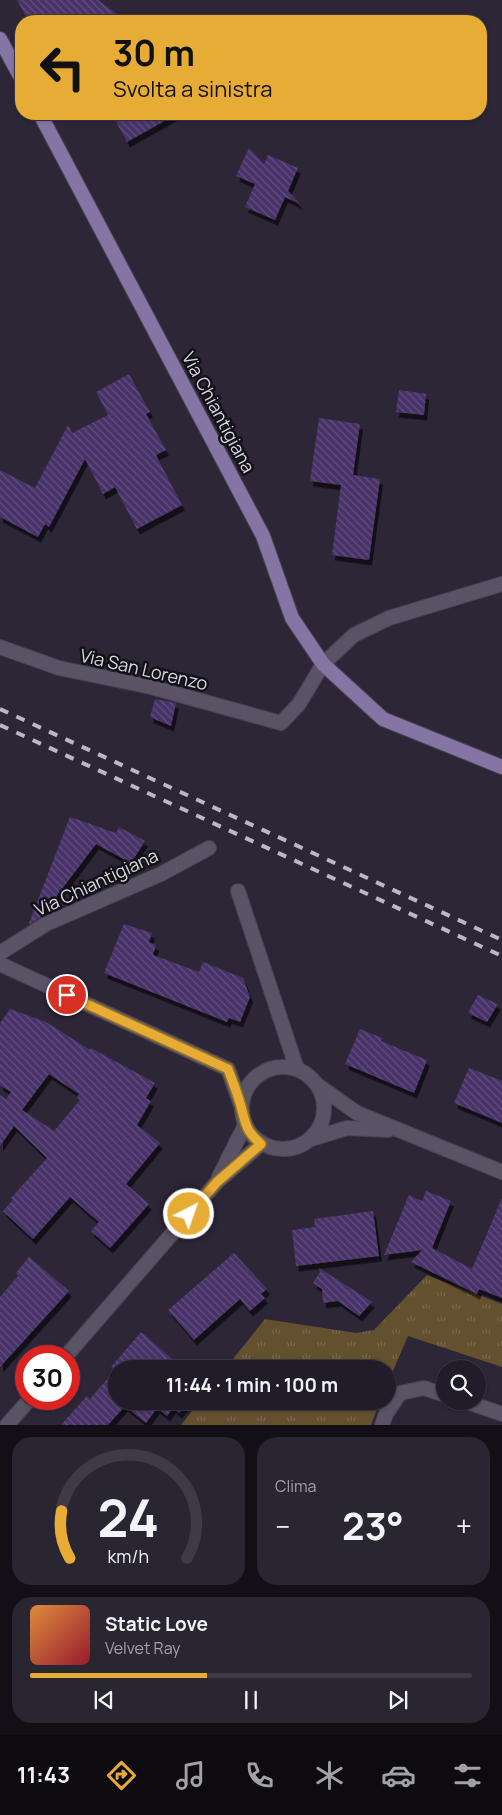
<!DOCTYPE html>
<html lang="it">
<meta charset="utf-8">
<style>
:root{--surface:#211c29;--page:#292531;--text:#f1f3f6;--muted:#a2a1a8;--line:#3e3a46;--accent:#e6ac36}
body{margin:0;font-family:Manrope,sans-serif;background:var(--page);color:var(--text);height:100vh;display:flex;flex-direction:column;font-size:19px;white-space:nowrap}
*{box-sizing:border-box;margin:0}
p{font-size:16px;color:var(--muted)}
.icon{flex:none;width:28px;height:28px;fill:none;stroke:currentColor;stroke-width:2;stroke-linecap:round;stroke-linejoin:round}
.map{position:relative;height:1425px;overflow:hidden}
.side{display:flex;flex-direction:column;gap:12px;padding:12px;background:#120f17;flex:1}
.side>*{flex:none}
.guide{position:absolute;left:15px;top:15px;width:472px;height:105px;border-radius:20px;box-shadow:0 1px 4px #0004,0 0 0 1px var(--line);background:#e6ac36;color:#111;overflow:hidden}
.controls{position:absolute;left:436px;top:1360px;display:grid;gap:10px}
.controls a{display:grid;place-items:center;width:50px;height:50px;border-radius:50%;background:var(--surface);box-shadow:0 1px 4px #0004,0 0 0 1px var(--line);font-size:25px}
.speed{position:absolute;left:15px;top:1345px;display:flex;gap:10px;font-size:25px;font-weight:700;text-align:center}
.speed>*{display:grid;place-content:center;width:65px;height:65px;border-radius:50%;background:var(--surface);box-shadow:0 1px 4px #0004,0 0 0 1px var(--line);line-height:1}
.speed .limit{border:8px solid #d22;background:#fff;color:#111}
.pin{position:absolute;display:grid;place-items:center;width:42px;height:42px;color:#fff;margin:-21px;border:2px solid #fff;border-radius:50%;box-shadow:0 1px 5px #0007}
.me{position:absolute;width:55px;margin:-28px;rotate:41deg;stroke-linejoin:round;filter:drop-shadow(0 0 4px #0008)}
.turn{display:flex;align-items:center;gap:18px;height:105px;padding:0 15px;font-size:22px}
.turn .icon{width:65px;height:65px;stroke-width:2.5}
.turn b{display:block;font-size:35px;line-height:42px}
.big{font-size:38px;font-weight:700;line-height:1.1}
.side .tile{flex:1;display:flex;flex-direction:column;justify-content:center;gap:8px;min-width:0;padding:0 18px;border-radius:20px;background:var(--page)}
.side .dial{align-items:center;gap:0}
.dial svg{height:130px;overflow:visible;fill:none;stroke:var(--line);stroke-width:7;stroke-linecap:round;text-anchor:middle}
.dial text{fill:var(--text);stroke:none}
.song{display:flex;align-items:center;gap:15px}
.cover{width:60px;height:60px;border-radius:8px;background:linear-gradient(135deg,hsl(30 70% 55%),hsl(350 70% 35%))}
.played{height:5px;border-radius:2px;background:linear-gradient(90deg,var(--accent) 40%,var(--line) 40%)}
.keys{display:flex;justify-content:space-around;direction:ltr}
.heat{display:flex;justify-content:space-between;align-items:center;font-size:28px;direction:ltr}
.side .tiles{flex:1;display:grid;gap:12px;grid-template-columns:1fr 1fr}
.tile:last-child{grid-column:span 2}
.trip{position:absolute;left:108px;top:1360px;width:288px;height:50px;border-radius:25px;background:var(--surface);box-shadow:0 1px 4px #0004,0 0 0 1px var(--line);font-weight:700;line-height:50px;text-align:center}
.menu{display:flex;height:80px;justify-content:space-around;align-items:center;background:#0d0b10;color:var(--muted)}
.menu .icon{width:35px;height:35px}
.menu .on{color:var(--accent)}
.menu b{font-size:22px;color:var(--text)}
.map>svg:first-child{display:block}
.park{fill:url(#park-tufts)}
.building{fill:url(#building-back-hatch);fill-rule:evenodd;filter:url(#shadow)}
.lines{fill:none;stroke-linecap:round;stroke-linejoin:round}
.minor-casing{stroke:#474351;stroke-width:16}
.primary-casing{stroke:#474351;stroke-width:16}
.minor{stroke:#595365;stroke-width:14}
.primary{stroke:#8575a4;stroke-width:14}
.rail{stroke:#bbb8c4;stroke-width:4;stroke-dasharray:9 9;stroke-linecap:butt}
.route-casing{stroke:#967023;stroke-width:12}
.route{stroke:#e6ac36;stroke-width:9}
.labels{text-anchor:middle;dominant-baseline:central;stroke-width:5;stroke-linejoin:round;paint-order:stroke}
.street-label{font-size:18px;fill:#d9d6e1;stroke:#131118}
</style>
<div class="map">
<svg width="502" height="1425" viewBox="0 0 502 1425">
<defs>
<pattern id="park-tufts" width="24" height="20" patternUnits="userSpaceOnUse" patternTransform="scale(1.25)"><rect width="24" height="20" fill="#63502e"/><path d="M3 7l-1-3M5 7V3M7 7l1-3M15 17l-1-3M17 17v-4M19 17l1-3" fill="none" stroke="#79684c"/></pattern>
<pattern id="building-back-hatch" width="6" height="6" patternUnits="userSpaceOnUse" patternTransform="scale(1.25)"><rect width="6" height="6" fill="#483369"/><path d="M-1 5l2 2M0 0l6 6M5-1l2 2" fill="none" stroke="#62507e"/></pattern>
<filter id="shadow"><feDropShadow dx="3" dy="5.5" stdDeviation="0" flood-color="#0009"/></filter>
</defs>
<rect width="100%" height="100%" fill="#2c2637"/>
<g class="park">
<polygon points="427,1275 502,1304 502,1367 408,1336 386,1387 386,1369 225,1369 265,1319 356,1333 374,1330"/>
<polygon points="200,1401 380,1401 371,1425 181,1425"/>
</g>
<g class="building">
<polygon points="17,0 98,0 127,21 28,21"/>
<polygon points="112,114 177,114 127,142"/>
<polygon points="249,148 264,164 268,155 298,168 288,191 300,204 285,197 275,220 245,207 255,184 236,176"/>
<polygon points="129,374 150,412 146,414 166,450 156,455 182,505 137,529 115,487 103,494 85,459 49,527 45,524 38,537 0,517 0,470 35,488 68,425 72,433 108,415 96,392"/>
<polygon points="399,390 426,394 424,415 396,412"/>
<polygon points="319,418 360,424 353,475 380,479 369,560 332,555 341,485 310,481"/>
<polygon points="155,699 176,703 171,726 150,717"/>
<polygon points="70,817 116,833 119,827 145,841 131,863 96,844 40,918 30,924 29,923"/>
<polygon points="124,924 152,933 149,942 156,945 153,955 199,972 203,962 243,978 250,997 240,1022 229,1018 227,1022 104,973"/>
<polygon points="478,995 498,1004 487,1022 468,1013"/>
<path d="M10 1009 46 1022 90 1050 91 1048 155 1083 146 1098 151 1101 137 1125 160 1143 126 1184 149 1204 110 1248 91 1231 99 1222 70 1197 33 1239 3 1211 13 1200 11 1198 47 1158 14 1126 0 1146V1095L6 1099 11 1092 0 1085V1023ZM49 1074 79 1094 77 1097 80 1100 54 1131 22 1110Z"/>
<polygon points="360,1029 382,1038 381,1041 427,1060 414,1093 345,1064"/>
<polygon points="469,1068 502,1081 502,1123 454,1103"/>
<polygon points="426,1191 451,1201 432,1248 472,1269 502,1198 502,1298 479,1289 477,1294 411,1262 422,1250 384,1255 409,1195 422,1201"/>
<polygon points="373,1211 379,1256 296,1266 292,1230 315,1227 314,1219"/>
<polygon points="234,1253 267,1289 261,1294 265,1298 250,1311 240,1299 194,1340 168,1310"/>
<polygon points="29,1257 69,1291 0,1367 0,1297 18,1276 16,1273"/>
<polygon points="319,1268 366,1298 372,1302 359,1316 338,1301 323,1303 322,1289 313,1283 320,1272"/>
<polygon points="141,1332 184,1369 116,1369 116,1401 190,1401 179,1413 173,1408 167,1416 157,1408 146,1423 125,1406 108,1425 61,1425 87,1396 90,1399 115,1370 111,1367"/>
</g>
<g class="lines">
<defs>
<g id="minor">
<polyline points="0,647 59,668 151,687 281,723 299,704 323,664 354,635 389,618 502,584"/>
<polyline points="238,891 297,1069"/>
<polyline points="0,953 46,924 161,874 209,848"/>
<polyline points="0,964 228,1069 241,1105"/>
<circle cx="283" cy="1108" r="41"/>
<polyline points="319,1086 357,1113 502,1172"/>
<polyline points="311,1139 347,1128 388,1130"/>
<polyline points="219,1177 245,1125"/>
<polyline points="66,1356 217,1182 261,1144"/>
<polyline points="464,1401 502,1414"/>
<polyline points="7,1425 30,1399"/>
<polyline points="382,1425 386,1414 400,1393 424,1388 445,1395"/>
</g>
<g id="primary">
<polyline points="0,39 21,78"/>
<polyline points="40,114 263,536 292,618 323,664 383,719 502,767"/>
</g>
</defs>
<use href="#minor" class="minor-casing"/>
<use href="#primary" class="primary-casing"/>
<use href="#minor" class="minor"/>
<use href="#primary" class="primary"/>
<g class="rail">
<polyline points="0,709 502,940"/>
<polyline points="0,725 502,956"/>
</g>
</g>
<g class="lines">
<defs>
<path id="route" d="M67 995 228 1069C232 1080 237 1092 240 1103 246 1123 244 1129 261 1144L217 1182 189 1214"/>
</defs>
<use href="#route" class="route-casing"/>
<use href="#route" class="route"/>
</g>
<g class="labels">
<g class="street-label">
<text transform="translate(219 412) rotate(62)">Via Chiantigiana</text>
<text transform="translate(144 669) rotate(13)">Via San Lorenzo</text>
<text transform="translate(96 882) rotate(-25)">Via Chiantigiana</text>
</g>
</g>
</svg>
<div class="controls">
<a><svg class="icon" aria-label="search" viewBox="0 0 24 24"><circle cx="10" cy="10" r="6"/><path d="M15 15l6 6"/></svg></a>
</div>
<div class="speed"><div class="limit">30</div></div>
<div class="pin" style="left:67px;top:995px;background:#d93025"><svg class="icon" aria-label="arrive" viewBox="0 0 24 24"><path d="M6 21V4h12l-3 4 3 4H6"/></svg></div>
<svg class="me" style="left:189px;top:1214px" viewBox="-20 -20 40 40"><circle r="17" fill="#e6ac36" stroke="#fff" stroke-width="3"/><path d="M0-11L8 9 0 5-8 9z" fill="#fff"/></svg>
<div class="trip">11:44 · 1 min · 100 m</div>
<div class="guide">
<div class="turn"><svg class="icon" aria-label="left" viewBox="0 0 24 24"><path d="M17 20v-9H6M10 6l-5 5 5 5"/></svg><div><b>30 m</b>Svolta a sinistra</div></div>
</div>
</div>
<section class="side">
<div class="tiles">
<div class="tile dial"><svg viewBox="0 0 100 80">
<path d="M14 69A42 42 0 1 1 86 69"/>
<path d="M14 69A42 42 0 0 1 9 40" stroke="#e6ac36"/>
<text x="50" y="56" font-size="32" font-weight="700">24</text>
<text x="50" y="72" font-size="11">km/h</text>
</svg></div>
<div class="tile"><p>Clima</p>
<div class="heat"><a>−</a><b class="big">23°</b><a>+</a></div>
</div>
<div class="tile">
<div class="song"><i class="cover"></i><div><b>Static Love</b><p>Velvet Ray</p></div></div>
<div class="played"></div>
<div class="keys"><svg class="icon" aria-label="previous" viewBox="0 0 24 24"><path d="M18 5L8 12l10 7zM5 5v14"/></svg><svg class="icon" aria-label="pause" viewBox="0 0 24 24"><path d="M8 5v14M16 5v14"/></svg><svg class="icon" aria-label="next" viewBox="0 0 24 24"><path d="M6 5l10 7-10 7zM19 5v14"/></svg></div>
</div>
</div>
</section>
<nav class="menu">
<b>11:43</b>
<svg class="icon on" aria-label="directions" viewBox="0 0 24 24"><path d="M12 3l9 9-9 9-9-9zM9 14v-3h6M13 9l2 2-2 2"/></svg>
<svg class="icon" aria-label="music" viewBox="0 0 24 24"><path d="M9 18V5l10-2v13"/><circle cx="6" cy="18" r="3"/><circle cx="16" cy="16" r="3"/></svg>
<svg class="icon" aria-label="phone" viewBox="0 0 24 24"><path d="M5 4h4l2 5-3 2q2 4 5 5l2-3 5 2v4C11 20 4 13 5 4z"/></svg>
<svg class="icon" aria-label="climate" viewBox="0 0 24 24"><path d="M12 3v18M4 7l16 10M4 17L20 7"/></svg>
<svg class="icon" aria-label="car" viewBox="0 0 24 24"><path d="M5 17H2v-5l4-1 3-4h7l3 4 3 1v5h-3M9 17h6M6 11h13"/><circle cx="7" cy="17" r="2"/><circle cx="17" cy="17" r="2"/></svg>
<svg class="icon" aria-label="filters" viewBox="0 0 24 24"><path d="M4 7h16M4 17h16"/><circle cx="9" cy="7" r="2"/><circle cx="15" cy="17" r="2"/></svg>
</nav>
